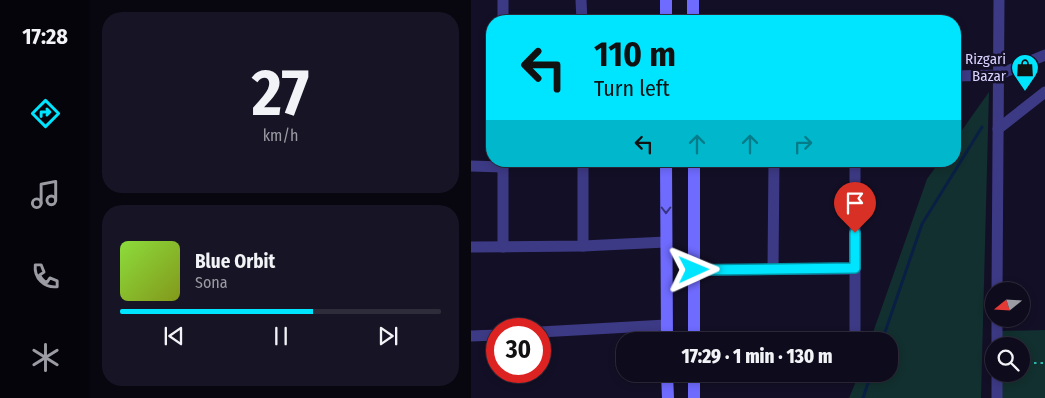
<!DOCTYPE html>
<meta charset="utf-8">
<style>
:root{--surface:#0e0b1c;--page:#171425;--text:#f1f3f6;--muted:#9b9ba3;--line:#2e2b3b;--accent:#00e5ff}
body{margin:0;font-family:"Fira Sans Condensed",sans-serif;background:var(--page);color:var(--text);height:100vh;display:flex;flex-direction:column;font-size:19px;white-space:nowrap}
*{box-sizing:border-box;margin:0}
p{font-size:16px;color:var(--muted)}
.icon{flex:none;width:28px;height:28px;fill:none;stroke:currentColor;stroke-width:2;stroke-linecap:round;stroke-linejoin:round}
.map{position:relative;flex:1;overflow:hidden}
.panel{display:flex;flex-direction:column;gap:12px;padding:12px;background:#08060f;width:381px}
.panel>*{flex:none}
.top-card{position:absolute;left:15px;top:15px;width:475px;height:152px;border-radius:20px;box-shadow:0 2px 8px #0003,0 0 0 1px var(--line);background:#00e5ff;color:#111;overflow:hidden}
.needle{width:32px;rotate:252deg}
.controls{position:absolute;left:514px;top:282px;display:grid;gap:10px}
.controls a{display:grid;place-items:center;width:45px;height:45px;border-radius:50%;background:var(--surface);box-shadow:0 2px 8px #0003,0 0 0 1px var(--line);font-size:25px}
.speed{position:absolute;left:15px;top:318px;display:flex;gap:10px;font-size:25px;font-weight:700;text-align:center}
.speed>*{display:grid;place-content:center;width:65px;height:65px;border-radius:50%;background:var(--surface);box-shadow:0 2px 8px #0003,0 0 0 1px var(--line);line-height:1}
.speed .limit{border:8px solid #d22;background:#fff;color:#111}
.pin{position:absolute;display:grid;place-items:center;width:42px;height:42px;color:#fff;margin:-51px -21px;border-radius:50% 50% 50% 0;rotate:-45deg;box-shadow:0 0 5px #0007}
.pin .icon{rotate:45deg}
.me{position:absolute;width:55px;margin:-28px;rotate:89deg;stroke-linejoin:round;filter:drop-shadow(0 0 4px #0008)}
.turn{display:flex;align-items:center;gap:18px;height:105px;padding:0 25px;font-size:22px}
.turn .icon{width:65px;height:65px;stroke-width:2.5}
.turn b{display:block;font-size:35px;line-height:42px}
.lanes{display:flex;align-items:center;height:48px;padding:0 25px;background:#0003;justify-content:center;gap:25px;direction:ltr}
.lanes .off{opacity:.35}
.panel .tile{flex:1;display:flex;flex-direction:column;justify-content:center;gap:8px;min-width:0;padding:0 18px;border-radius:20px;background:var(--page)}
.panel .dial{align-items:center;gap:0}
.dial b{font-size:65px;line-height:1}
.song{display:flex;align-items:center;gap:15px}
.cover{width:60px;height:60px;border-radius:8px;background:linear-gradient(135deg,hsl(90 70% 55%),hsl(70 70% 35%))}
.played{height:5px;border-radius:2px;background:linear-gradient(90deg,var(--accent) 60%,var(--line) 60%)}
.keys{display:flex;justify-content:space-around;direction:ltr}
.trip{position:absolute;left:145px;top:332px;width:282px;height:50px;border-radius:20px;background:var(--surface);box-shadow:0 2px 8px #0003,0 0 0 1px var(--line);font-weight:800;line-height:50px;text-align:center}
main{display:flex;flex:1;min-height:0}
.menu{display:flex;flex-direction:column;width:90px;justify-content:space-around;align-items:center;background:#06040b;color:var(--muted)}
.menu .icon{width:35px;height:35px}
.menu .on{color:var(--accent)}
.menu b{font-size:22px;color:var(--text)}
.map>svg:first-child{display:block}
.green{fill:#12302f}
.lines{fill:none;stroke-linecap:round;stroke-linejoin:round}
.stream{stroke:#0a1f44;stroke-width:3}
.path{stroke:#2fb8b0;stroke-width:2;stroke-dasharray:2.5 4;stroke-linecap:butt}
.street{stroke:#3d3a85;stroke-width:11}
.secondary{stroke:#6f6bff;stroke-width:12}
.oneway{stroke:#38347d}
.route-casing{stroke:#0095a6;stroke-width:12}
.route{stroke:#00e5ff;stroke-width:9}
.labels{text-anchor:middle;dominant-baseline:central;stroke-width:5;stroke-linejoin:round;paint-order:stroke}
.poi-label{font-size:15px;fill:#d9d4ff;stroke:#130f26;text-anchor:end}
</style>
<main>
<nav class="menu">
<b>17:28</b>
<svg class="icon on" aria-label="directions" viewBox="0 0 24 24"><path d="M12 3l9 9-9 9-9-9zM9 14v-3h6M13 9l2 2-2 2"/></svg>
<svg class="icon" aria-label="music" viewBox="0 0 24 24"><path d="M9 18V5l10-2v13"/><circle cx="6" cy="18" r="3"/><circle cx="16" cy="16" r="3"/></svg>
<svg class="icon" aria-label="phone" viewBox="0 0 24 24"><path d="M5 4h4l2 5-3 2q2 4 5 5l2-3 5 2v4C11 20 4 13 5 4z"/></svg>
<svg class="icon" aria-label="climate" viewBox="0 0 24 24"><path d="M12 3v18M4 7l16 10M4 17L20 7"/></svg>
</nav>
<section class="panel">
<div class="tile dial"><b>27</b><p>km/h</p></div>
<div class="tile">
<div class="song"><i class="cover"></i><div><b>Blue Orbit</b><p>Sona</p></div></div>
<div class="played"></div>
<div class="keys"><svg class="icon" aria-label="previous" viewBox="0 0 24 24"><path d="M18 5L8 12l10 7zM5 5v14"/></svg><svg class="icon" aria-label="pause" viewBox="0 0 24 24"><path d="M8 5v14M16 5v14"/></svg><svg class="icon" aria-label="next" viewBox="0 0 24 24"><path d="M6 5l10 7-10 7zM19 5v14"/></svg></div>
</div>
</section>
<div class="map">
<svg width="574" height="398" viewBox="0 0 574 398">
<rect width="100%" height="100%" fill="#130f26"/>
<g class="green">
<polygon points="518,92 510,398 378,398 388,374 419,374 419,341 399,341 456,179 469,161 484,161 484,140"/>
<polygon points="574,330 574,398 528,398 528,374 550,374 550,346 529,346 529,331"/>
</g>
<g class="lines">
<g class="stream">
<polyline points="411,341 451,224 511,127"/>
<polyline points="392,398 400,374"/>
</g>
<polyline class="path" points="550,363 574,363"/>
<g class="street">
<polyline points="32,0 32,21"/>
<polyline points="110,0 111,21"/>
<polyline points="484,76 527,75 574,55"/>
<polyline points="527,129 574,92"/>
<polyline points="32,161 32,247"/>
<polyline points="112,161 112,246"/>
<polyline points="384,161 384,341"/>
<polyline points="0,166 32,167"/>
<polyline points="0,247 112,246 195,242"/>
<polyline points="302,269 303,161"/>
<polyline points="223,270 384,269"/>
<polyline points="526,291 528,0"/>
<polyline points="69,332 195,325"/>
<polyline points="0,336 26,335"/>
<polyline points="526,346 526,319"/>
<polyline points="526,398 526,374"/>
</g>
<g class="secondary">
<polyline points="195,21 195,0"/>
<polyline points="222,21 222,0"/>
<polyline points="195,161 196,341"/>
<polyline points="223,161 223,341"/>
<polyline points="196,374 197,398"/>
<polyline points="223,374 223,398"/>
</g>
</g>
<defs><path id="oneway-chevron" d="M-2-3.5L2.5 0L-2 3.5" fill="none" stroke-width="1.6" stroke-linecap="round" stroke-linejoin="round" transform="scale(1.25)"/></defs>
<use class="oneway" href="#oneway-chevron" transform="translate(195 210) rotate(90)"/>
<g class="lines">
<defs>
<polyline id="route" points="223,270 384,268 384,233"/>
</defs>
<use href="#route" class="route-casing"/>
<use href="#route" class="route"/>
</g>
<defs>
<symbol id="shop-pin" viewBox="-11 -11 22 30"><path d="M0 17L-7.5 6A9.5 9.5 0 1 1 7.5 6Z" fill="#00e5ff" stroke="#130f26"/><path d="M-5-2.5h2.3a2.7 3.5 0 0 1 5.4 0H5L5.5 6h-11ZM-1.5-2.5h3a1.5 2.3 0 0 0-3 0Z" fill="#111"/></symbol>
</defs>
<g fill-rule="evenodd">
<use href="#shop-pin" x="538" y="52" width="32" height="43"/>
</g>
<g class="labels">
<g class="poi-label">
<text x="535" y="59">Rizgari<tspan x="535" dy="17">Bazar</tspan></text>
</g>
</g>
</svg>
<div class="controls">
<a><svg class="needle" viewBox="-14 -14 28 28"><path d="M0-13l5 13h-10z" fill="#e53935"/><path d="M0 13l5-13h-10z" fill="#9b9ba3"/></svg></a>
<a><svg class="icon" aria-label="search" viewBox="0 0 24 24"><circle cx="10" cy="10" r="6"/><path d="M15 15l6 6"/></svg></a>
</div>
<div class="speed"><div class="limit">30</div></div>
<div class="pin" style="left:384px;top:233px;background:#d93025"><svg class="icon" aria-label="arrive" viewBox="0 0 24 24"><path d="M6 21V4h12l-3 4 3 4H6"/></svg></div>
<svg class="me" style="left:223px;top:270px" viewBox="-20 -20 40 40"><path d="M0-17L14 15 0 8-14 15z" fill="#00e5ff" stroke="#fff" stroke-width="4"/></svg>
<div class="trip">17:29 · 1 min · 130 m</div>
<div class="top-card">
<div class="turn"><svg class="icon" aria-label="left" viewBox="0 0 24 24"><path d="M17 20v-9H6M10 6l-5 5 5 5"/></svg><div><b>110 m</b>Turn left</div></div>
<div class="lanes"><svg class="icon" aria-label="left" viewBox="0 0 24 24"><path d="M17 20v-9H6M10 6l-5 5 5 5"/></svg><svg class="icon off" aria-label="ahead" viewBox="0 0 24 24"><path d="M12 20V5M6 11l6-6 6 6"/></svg><svg class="icon off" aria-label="ahead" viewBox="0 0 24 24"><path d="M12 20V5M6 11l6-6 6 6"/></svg><svg class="icon off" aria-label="right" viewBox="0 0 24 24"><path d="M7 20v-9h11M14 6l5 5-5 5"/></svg></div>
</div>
</div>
</main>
